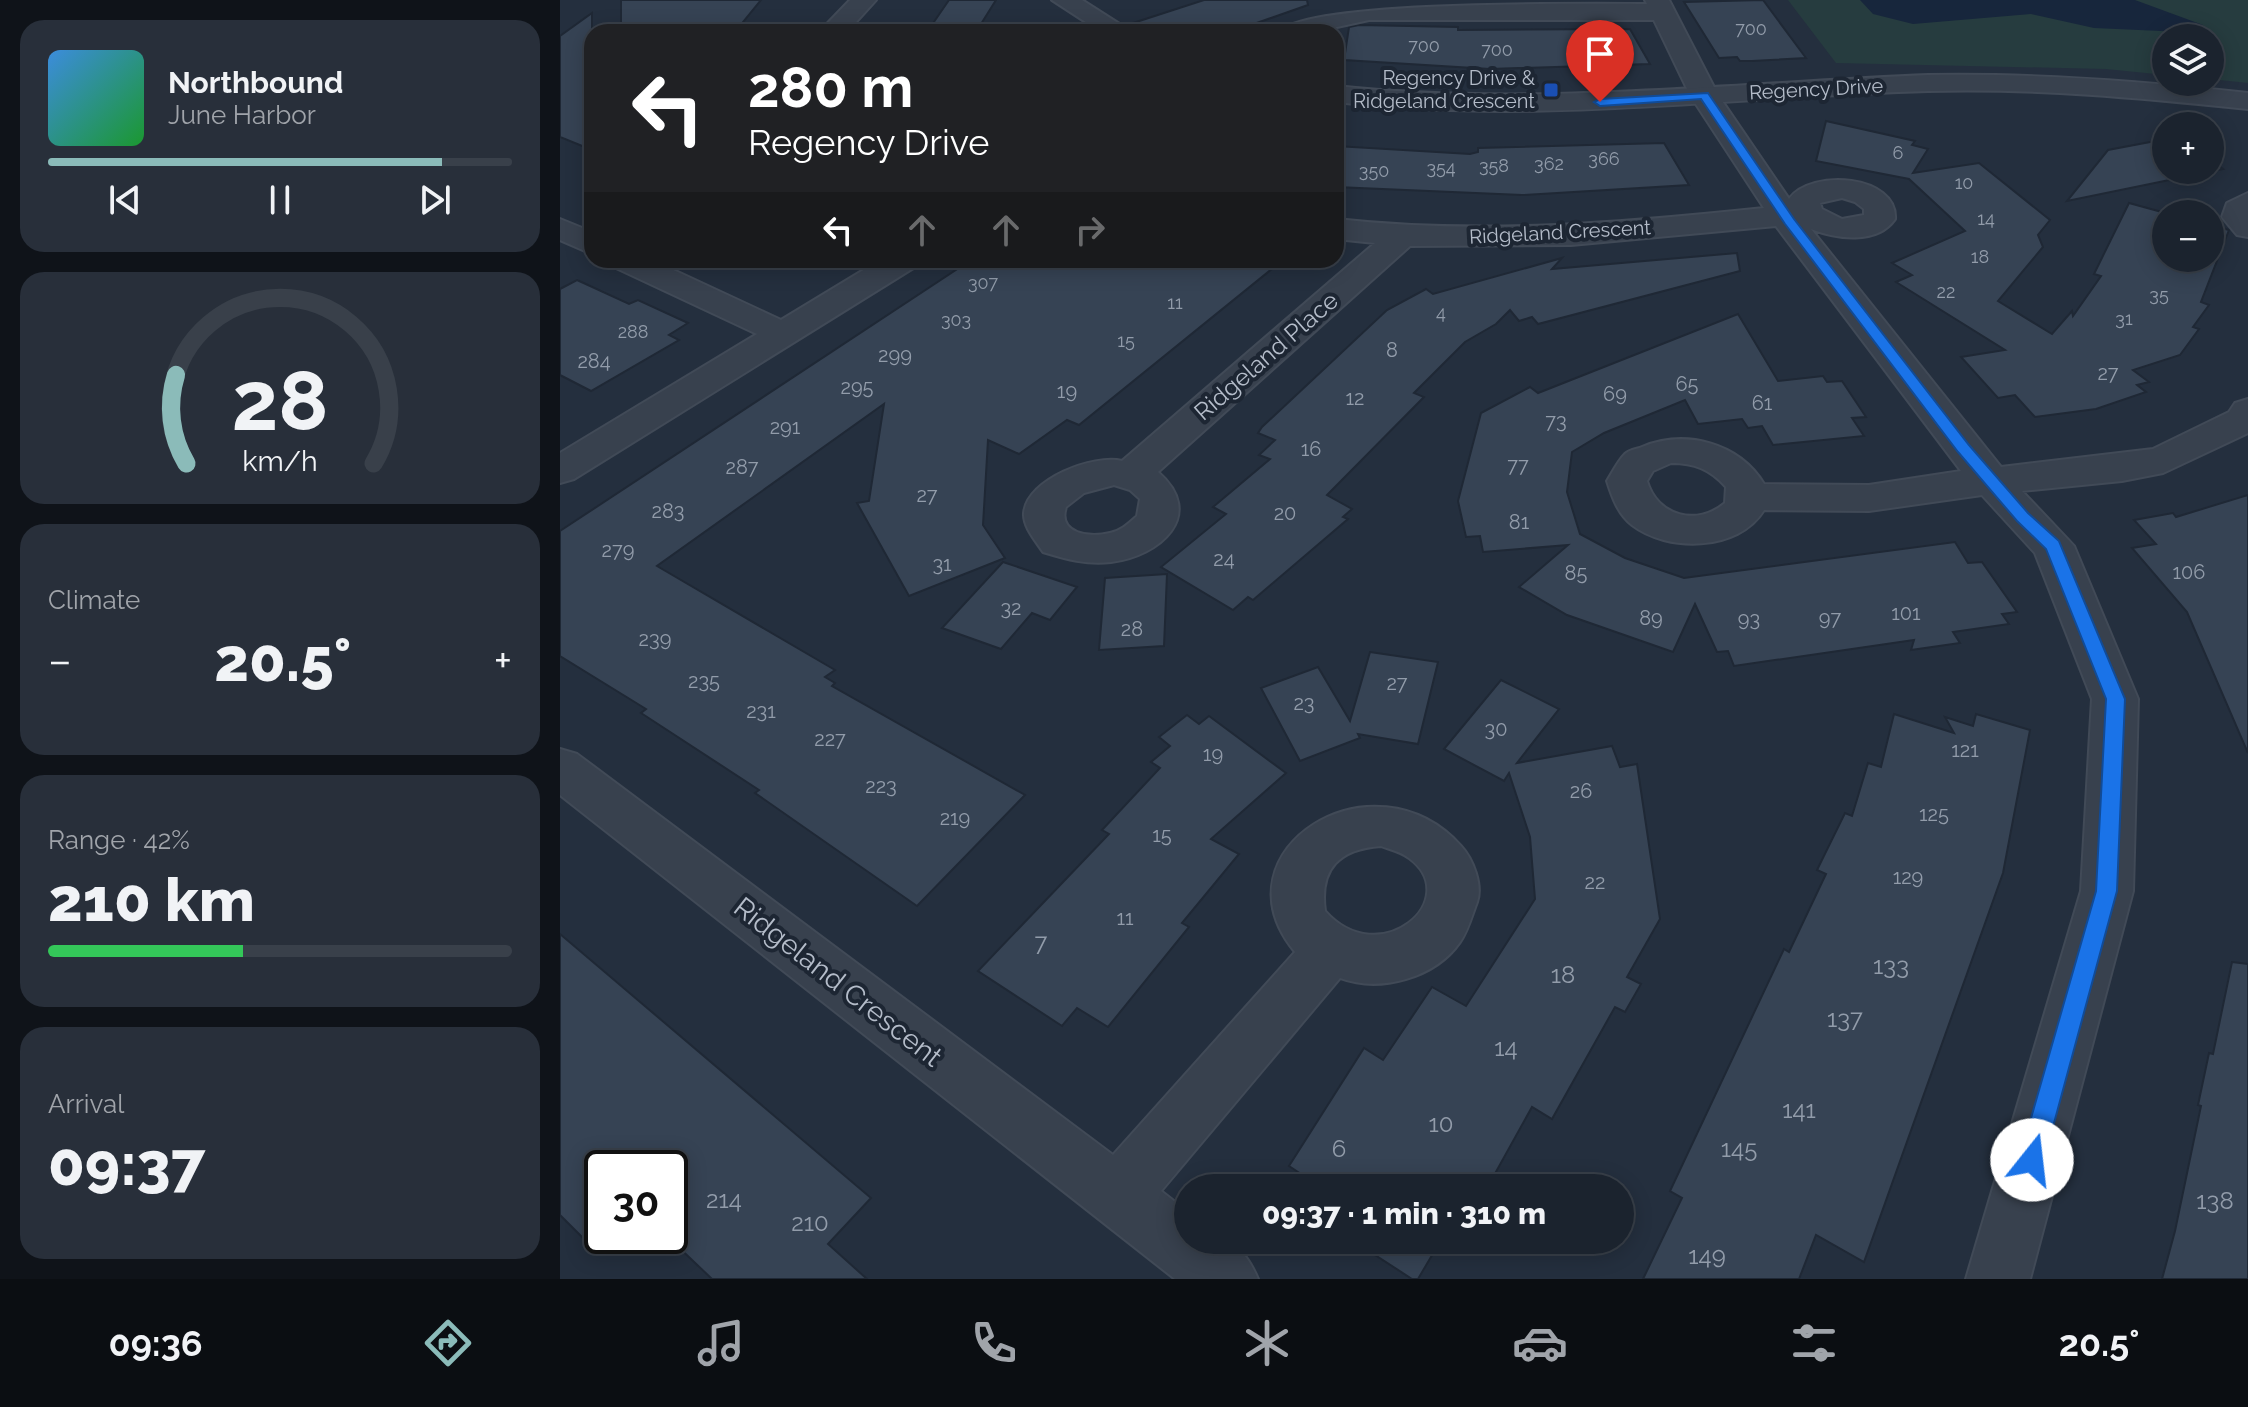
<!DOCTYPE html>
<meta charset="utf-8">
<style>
:root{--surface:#1b232e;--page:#282f3a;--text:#f1f3f6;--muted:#a0a4aa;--line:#39404a;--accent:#8bbbb9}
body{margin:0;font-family:Raleway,sans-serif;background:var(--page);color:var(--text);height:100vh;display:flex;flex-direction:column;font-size:30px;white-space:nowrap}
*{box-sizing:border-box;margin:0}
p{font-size:26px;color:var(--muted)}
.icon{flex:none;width:44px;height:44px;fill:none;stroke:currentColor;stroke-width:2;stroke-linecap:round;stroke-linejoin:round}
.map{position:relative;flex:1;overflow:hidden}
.sheet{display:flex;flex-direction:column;gap:20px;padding:20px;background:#0f1319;width:560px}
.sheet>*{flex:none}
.banner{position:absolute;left:24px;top:24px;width:760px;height:244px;border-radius:24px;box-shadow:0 4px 20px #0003,0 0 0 2px var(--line);background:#202124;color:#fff;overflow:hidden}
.buttons{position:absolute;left:1592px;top:24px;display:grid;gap:16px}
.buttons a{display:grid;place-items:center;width:72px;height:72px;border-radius:50%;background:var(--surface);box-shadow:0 4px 20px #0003,0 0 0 2px var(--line);font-size:40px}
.speed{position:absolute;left:24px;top:1150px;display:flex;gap:16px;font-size:40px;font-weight:700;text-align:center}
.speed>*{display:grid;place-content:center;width:104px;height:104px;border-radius:50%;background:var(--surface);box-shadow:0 4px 20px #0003,0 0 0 2px var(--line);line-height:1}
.speed .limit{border:4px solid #111;border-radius:12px;background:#fff;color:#111}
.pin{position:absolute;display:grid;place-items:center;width:68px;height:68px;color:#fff;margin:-82px -34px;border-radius:50% 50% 50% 0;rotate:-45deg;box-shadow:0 0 8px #0007}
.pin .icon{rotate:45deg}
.me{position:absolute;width:88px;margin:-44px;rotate:16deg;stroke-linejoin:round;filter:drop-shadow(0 0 6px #0008)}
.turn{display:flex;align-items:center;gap:28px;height:168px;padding:0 32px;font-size:36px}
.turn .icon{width:104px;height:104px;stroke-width:2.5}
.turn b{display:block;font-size:56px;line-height:68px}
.lanes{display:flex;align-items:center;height:76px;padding:0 32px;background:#0003;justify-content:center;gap:40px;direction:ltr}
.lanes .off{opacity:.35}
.big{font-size:60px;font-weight:800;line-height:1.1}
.sheet .card{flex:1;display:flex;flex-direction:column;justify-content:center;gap:12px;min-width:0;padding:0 28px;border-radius:24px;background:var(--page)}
.sheet .dial{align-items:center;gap:0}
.dial svg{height:208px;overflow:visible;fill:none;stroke:var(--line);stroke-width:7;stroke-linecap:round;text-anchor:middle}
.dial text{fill:var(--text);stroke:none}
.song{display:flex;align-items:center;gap:24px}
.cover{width:96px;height:96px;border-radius:12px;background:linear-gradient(135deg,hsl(210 70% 55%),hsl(130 70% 35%))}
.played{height:8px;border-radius:4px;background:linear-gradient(90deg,var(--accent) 85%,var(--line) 85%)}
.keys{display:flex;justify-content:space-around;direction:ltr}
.heat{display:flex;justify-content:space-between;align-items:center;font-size:44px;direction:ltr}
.charge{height:12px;border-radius:6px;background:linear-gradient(90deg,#34c759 42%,var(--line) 0)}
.trip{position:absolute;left:614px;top:1174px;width:460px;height:80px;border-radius:40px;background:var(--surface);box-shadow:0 4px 20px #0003,0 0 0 2px var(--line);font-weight:800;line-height:80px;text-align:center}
.tabs{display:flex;height:128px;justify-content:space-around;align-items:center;background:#0b0e12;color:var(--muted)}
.tabs .icon{width:56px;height:56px}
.tabs .active{color:var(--accent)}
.tabs b{font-size:36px;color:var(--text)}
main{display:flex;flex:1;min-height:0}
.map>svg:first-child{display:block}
.green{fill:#263c3f}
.water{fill:#17263c}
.building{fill:#364354;stroke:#1f2835;stroke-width:2}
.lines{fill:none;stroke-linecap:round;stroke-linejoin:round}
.minor-casing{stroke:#414a57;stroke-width:4}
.tertiary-casing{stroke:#414a57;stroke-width:4}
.minor{fill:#38414e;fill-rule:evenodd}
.tertiary{fill:#38414e;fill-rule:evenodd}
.route{fill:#1a73e8;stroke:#114b97;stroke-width:2}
.transit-dot{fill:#1a4fb4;stroke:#1d2633;stroke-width:3}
.labels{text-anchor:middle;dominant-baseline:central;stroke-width:8;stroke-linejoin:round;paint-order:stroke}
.far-number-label{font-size:18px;fill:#929caa}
.far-poi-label{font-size:20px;fill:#b4bcc9;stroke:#1d2633;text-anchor:end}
.far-street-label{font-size:20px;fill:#b4bcc9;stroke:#1d2633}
.number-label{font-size:20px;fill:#929caa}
.street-label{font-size:24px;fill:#b4bcc9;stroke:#1d2633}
.near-number-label{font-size:24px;fill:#929caa}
.near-street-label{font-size:28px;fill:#b4bcc9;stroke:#1d2633}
</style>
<main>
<section class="sheet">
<div class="card">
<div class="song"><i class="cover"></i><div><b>Northbound</b><p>June Harbor</p></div></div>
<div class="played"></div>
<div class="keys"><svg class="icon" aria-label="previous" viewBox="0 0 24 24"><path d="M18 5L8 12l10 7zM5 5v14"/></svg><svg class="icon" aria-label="pause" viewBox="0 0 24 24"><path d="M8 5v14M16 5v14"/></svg><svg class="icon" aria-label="next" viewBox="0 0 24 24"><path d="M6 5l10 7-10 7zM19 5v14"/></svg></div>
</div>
<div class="card dial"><svg viewBox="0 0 100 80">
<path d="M14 69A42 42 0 1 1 86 69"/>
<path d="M14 69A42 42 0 0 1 10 35" stroke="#8bbbb9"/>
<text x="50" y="56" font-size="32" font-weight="700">28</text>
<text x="50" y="72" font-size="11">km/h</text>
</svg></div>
<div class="card"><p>Climate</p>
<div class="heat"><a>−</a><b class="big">20.5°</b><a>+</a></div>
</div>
<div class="card"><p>Range · 42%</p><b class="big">210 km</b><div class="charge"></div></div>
<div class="card"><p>Arrival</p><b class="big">09:37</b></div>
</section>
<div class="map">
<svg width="1688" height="1279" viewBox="0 0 1688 1279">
<rect width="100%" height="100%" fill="#242f3e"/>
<polygon class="green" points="1228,0 1688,0 1688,83 1650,79 1650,38 1606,38 1606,75 1546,69 1276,63"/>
<polygon class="water" points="1300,0 1575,0 1643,25 1646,33 1534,28 1471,14 1353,24 1313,14"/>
<g class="building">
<polygon points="61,0 201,0 175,32 61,29"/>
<polygon points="389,0 436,0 416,32 367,32"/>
<polygon points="644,0 747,0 748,5 671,32 575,32 567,25"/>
<polygon points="1203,0 1246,58 1192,61 1180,61 1177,57 1159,58 1124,2"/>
<polygon points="32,13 32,150 0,137 0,36"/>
<polygon points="799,25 898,27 898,30 1070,29 1090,64 930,69 784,60 789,27"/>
<polygon points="1266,121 1355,141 1352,145 1368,149 1353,173 1419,163 1490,220 1478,235 1483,247 1438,301 1492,334 1512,311 1513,316 1541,276 1534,274 1569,203 1609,214 1606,214 1606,258 1650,258 1650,225 1669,230 1641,302 1649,305 1633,327 1639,329 1620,355 1573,370 1589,382 1577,385 1586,392 1536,409 1475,417 1455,395 1438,398 1401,357 1445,350 1336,282 1352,275 1332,263 1405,231 1349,179 1256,161"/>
<polygon points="1606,139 1606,170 1650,170 1650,160 1663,169 1507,201 1548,150"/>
<polygon points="1104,143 1129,185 962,195 776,187 776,146 910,154 918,152 918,148"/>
<polygon points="1177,253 1180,271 978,324 972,317 959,321 950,310 936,324 905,342 854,393 864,397 767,495 792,509 783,517 788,519 693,600 688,597 673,610 601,567 666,514 653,507 710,459 699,455 715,440 698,433 702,427 827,310 866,289 873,294 1002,258 992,269"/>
<polygon points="411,260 723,260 519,425 507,420 459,454 428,440 423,525 445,558 349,596 297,503 309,501 324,404 97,566 275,670 265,677 275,683 272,686 465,795 357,906 195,793 199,790 81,713 86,709 0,656 0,531"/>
<polygon points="17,280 69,304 78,300 128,323 109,335 119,340 31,391 0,375 0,289"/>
<polygon points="1178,314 1218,381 1263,376 1267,382 1282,381 1306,417 1292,418 1304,436 1213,445 1202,426 1188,428 1182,419 1138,424 1125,400 1044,433 1012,452 1007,492 1020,534 1065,558 1124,578 1395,542 1408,563 1422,562 1457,612 1442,614 1449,624 1393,632 1400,643 1351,650 1354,640 1174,666 1168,651 1157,652 1135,604 1113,652 1007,615 959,587 1008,545 923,552 920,536 906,537 898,501 921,413 970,387 978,393"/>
<polygon points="1688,495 1688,753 1627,612 1572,548 1596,544 1574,520 1613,513 1616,517"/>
<polygon points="443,562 517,587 490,620 472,613 441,649 382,628"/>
<polygon points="607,574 604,646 539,650 545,578"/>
<polygon points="810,652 878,662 858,744 798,734 800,738 740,761 701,688 758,667 790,721"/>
<polygon points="941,680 999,709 957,763 1052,746 1060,767 1077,764 1100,919 1067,977 1081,984 1065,1012 1055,1007 992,1119 972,1107 927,1188 762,1188 729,1166 804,1048 823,1060 872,987 906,1006 975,899 970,837 949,773 944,781 884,749"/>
<polygon points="1334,714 1394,733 1385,717 1413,726 1416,714 1470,730 1443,873 1304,1262 1256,1235 1239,1279 1083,1279 1122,1198 1110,1191 1224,949 1229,952 1266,874 1257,870 1285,813 1292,816 1308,763 1321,767"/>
<polygon points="627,715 639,724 649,716 726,773 651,839 679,854 622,923 629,927 548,1027 517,1008 502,1026 418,971 549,834 542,830 600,768 591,762 610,746 599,737"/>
<polygon points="0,934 311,1198 268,1244 307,1279 152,1279 110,1239 110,1168 42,1168 42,1222 24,1239 0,1215"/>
<polygon points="1672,962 1688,964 1688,1279 1602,1279 1615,1231 1641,1106 1638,1105 1649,1053 1653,1054"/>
<polygon points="792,1240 881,1240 858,1279 852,1279"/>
</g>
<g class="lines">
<defs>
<g id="minor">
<polygon points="290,0 316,0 287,32 264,32 266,25"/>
<path d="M1085 0H1109L1158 95 1229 199C1251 168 1338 175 1335 219 1317 245 1276 239 1251 229L1441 467 1593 449 1669 412 1675 403 1688 399V433L1603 473 1562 481 1462 491 1514 546 1578 699 1573 891 1470 1279H1406L1521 891 1532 699 1475 553 1422 495 1309 511 1204 510C1178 552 1107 552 1072 525 1058 514 1052 497 1047 481 1052 473 1058 461 1065 454 1069 450 1077 449 1082 447 1126 429 1179 443 1204 484L1309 485 1401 471 1216 226 1011 245 850 246 598 472C647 515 600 556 551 562 527 565 506 559 483 552 476 541 463 527 464 513 467 479 534 454 562 461L815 243 776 239V219C920 235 1061 223 1204 208L1130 95 1094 20H809L754 32H719C747 0 1028 4 1087 4ZM1282 198 1295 202 1304 209V215L1282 219 1262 209 1260 203ZM1111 463C1134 463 1150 469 1166 487L1165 503C1137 527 1097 516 1087 481L1093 471ZM554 485 570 490 580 499 577 516C569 523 561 531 550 533 530 538 497 534 506 507L524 493Z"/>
<polygon points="1688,193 1688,237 1677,235 1662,217 1667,203"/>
<polygon points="0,219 32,232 32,254 0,240"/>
<polygon points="50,260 92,260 221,320 320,260 359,260 355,267 14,479 0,483 0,453 197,334 54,267"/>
<path d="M0 749 17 754 553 1155 735 952C651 850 814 749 901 846 913 859 923 885 917 902 912 915 908 931 900 942 875 978 820 993 780 978L601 1191 628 1212V1240C667 1240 681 1240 698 1279H615L0 795ZM821 846C829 849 842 852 849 858 905 899 820 973 765 911 759 868 780 849 821 846Z"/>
</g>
<g id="tertiary">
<polygon points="492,0 522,0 572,32 541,32"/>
<path d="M1368 75C1475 73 1581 81 1688 93V109C1582 98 1475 88 1368 91 1166 97 980 125 776 102V86C974 107 1170 83 1368 75Z"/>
</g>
</defs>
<use href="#minor" class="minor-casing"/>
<use href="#tertiary" class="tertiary-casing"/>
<use href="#minor" class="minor"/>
<use href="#tertiary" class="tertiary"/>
</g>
<polygon class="route" points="1148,93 1234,219 1409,445 1468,513 1499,541 1565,699 1557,891 1484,1160 1481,1169 1472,1172 1463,1169 1459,1160 1536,891 1546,699 1486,549 1457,521 1398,452 1225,224 1141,99 1040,106 1034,102 1040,99"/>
<rect class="transit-dot" x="983" y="82" width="16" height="16" rx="4"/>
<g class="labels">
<g class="far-number-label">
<text x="1191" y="28">700</text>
<text x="864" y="45">700</text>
<text x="937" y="49">700</text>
<text x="1338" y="152">6</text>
<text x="1044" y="158">366</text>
<text x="989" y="163">362</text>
<text x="934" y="165">358</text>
<text x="881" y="167">354</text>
<text x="814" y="170">350</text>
<text x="1404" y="182">10</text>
<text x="1426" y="218">14</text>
<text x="1420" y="256">18</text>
<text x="423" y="282">307</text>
<text x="1386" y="291">22</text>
<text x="1599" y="294">35</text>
<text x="615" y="302">11</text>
<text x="881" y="312">4</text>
<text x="1564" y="318">31</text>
<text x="396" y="319">303</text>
<text x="73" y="331">288</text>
<text x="566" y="340">15</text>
</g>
<g class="far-poi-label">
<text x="975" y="78">Regency Drive &amp;<tspan x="975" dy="23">Ridgeland Crescent</tspan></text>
</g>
<g class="far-street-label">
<text transform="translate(1256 89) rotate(-3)">Regency Drive</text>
<text transform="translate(1000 232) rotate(-3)">Ridgeland Crescent</text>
</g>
<g class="number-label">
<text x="832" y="350">8</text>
<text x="335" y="355">299</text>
<text x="34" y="361">284</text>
<text x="1548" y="373">27</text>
<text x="1127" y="384">65</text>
<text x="297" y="387">295</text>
<text x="507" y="391">19</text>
<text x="1055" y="394">69</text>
<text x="795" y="398">12</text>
<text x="1202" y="403">61</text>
<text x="996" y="421">73</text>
<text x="225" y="427">291</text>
<text x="751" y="449">16</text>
<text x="958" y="465">77</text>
<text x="182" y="467">287</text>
<text x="367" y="495">27</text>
<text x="108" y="511">283</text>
<text x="725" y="513">20</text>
<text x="959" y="522">81</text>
<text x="58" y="550">279</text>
<text x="664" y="559">24</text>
<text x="382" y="564">31</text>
<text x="1629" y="572">106</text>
<text x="1016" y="573">85</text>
<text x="451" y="608">32</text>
<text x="1346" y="613">101</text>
<text x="1091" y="618">89</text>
<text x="1270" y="618">97</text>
<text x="1189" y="619">93</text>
<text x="572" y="629">28</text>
<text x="95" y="639">239</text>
<text x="144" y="681">235</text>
<text x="837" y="683">27</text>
<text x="744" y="703">23</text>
<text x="201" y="711">231</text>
<text x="936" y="729">30</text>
<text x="270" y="739">227</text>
<text x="1405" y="750">121</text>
<text x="653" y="754">19</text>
<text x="321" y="786">223</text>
<text x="1021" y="791">26</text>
<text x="1374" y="814">125</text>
<text x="395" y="818">219</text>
<text x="602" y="835">15</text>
<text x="1348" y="877">129</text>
<text x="1035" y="882">22</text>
<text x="565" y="918">11</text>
</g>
<g class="street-label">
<text transform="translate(706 356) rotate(-41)">Ridgeland Place</text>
</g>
<g class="near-number-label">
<text x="481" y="942">7</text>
<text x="1331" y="965">133</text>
<text x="1003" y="974">18</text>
<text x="1285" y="1018">137</text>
<text x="946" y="1047">14</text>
<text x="1239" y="1109">141</text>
<text x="881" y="1123">10</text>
<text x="779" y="1148">6</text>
<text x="1179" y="1148">145</text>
<text x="164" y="1199">214</text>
<text x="1655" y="1200">138</text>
<text x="250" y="1222">210</text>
<text x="1147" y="1255">149</text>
</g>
<g class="near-street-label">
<text transform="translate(278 982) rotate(38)">Ridgeland Crescent</text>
</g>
</g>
</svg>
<div class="buttons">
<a><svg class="icon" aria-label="layers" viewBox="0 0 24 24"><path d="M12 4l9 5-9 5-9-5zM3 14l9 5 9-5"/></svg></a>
<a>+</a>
<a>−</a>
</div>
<div class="speed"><div class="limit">30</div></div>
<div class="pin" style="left:1040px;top:102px;background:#d93025"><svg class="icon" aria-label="arrive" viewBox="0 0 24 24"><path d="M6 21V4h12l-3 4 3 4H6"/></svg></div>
<svg class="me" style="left:1472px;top:1160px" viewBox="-20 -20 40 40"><circle r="19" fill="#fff"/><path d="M0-13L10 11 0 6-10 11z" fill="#1a73e8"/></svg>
<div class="trip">09:37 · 1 min · 310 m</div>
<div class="banner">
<div class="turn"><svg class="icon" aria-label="left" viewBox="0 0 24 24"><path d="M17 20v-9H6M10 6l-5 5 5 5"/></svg><div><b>280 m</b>Regency Drive</div></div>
<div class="lanes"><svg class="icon" aria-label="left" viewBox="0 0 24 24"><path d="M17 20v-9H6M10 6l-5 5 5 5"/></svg><svg class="icon off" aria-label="ahead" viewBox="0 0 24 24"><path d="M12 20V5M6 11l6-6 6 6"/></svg><svg class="icon off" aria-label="ahead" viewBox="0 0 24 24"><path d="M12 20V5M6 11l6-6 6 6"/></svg><svg class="icon off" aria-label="right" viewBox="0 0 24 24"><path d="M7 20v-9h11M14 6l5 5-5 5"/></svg></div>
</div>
</div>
</main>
<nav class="tabs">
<b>09:36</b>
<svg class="icon active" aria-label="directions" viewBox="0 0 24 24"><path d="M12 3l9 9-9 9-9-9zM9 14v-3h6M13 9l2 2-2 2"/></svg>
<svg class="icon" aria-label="music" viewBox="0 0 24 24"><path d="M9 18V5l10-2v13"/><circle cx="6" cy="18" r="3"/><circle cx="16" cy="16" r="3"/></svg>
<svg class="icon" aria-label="phone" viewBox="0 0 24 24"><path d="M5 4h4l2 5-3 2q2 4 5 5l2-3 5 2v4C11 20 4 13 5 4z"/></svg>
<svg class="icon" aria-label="climate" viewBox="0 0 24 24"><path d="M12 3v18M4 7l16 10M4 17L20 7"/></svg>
<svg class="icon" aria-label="car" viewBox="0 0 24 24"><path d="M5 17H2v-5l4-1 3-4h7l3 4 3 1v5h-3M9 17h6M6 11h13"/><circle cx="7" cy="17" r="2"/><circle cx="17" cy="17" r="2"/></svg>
<svg class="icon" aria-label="filters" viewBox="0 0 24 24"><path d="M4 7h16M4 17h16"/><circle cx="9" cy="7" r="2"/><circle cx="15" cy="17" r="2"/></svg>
<b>20.5°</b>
</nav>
